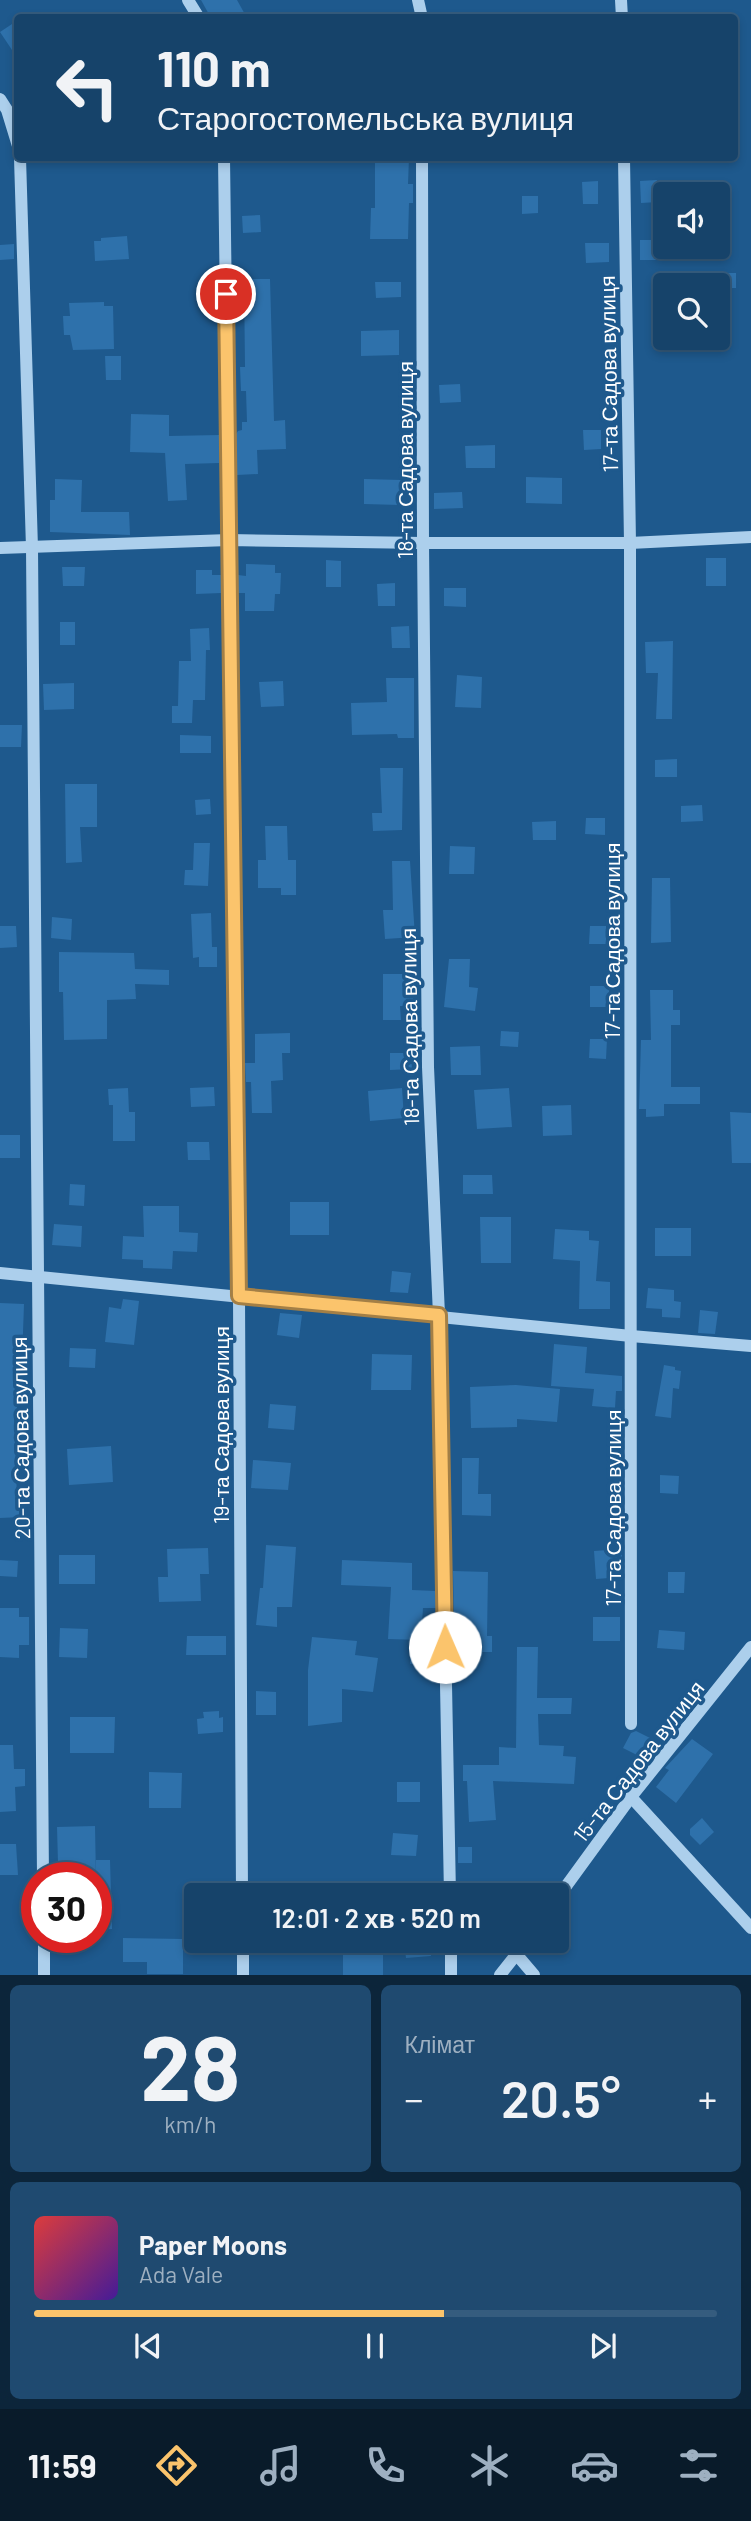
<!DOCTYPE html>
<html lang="uk">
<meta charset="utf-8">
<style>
:root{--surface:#16436a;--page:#1f4a70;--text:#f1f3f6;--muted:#9eb0c1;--line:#355c7e;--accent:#fbc46c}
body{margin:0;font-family:Barlow,sans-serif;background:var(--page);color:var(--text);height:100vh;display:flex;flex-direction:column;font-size:26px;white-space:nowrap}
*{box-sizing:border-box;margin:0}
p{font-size:23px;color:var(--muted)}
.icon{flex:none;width:38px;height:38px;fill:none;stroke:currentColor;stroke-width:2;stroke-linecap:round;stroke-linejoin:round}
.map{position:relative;height:1975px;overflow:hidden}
.panel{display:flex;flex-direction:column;gap:10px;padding:10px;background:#0c253a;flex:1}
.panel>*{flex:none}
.top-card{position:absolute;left:14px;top:14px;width:724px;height:147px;border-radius:7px;box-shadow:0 4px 10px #0003,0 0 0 2px var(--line);background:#16436a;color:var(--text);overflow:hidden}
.fabs{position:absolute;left:653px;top:182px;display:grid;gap:14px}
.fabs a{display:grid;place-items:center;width:77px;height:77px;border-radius:7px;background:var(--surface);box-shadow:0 4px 10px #0003,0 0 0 2px var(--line);font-size:35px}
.speed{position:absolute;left:21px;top:1862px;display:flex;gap:14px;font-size:35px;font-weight:700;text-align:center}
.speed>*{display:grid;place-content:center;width:91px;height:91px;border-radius:50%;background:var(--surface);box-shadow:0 4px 10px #0003,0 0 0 2px var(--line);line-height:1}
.speed .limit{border:10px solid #d22;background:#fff;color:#111}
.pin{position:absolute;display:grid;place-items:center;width:60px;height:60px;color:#fff;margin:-30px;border:4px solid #fff;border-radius:50%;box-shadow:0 2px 7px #0007}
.me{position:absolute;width:77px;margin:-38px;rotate:359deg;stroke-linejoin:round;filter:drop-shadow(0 0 5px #0008)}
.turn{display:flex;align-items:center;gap:24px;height:147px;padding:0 28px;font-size:32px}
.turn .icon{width:91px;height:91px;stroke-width:2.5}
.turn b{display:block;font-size:49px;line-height:60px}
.big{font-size:52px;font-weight:600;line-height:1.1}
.panel .widget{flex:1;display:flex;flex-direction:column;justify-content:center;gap:10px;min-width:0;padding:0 24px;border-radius:10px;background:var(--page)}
.panel .dial{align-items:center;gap:0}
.dial b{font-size:91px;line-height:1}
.song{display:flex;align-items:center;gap:21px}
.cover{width:84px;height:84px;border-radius:10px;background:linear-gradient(135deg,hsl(0 70% 55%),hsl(260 70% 35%))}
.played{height:7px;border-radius:4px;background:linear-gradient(90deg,var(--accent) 60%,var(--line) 60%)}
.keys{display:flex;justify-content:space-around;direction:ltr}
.heat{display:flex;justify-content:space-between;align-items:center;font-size:38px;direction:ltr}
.panel .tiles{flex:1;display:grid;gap:10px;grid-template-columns:1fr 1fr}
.widget:last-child{grid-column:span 2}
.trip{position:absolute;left:184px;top:1883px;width:385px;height:70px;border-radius:7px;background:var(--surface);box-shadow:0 4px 10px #0003,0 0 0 2px var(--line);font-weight:600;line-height:70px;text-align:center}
.menu{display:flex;height:112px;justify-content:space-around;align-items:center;background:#091b2a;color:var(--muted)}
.menu .icon{width:49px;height:49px}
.menu .on{color:var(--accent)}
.menu b{font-size:32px;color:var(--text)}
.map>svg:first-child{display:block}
.building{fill:#2e71ab}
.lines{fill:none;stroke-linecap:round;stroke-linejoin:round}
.minor{stroke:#accfec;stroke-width:12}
.route-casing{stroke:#a37f46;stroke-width:18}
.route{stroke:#fbc46c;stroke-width:12}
.labels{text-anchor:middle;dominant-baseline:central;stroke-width:7;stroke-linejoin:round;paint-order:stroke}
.street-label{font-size:21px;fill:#fff;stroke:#1e598d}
</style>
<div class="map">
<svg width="751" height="1975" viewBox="0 0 751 1975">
<rect width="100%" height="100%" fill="#1e598d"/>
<g class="building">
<polygon points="201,0 237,0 247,18 211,18"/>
<polygon points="18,20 18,59 0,32"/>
<polygon points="375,158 409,158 408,184 413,184 413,203 409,203 408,239 370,239 371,208 375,208"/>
<polygon points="657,180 658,202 641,203 640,181"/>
<polygon points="598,181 598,204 583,204 582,182"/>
<polygon points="522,196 538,196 538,213 522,214"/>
<polygon points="260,215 261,232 243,233 242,216"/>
<polygon points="127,236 129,259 95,261 94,241 101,241 101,238"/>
<rect x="640" y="240" width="22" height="20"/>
<polygon points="585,243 609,243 609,262 586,263"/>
<polygon points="14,244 14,259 0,260 0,245"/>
<rect x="721" y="273" width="15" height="15"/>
<polygon points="244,279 270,279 274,421 285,420 286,449 257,450 258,474 237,475 236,434 238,431 242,430 242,422 247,422 246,391 241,391 240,367 245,367"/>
<polygon points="375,282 401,282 401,297 376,298"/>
<polygon points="104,302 104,306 113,306 114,349 73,350 70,335 64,335 63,316 70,316 69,303"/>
<polygon points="399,330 399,355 361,356 361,331"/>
<polygon points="105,356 121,356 121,380 106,380"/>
<polygon points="460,384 461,402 440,403 439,385"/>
<polygon points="131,414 169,415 169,436 219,435 219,463 185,464 187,500 168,501 165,453 130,452"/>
<polygon points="583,430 601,430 601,449 584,450"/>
<polygon points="495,445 495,468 466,468 465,446"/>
<polygon points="526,477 562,478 562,504 526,503"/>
<polygon points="55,479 82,480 81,512 129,512 130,535 50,532 50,500 55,500"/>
<polygon points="364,479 401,480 400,505 364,504"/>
<polygon points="462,492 463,508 434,509 434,493"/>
<rect x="706" y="558" width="20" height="28"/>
<polygon points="326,560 341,561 341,587 326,587"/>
<polygon points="246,564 275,565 275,573 281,573 280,594 275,594 274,611 245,611 245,593 238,593 238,575 246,576"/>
<polygon points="62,567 85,567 84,586 63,586"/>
<polygon points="196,570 212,570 212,575 221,575 221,593 196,594"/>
<polygon points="395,583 395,606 378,606 377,584"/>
<polygon points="444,588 466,588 466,607 444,606"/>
<rect x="60" y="622" width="15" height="23"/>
<polygon points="409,626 410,648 392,648 391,627"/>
<polygon points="209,628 210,650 206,650 205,700 193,700 192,723 172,723 172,706 178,706 179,661 191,661 190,629"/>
<polygon points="673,641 672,719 656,719 658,673 646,673 645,642"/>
<polygon points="457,675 482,677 481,708 455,707"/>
<polygon points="386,678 414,678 414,738 398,738 397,734 352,735 351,703 387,702"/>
<polygon points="283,681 284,706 261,707 259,682"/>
<polygon points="74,683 74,709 44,710 43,684"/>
<polygon points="0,725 22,725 21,747 0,747"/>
<polygon points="180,735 211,736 211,753 180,753"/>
<polygon points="677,759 677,777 655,777 655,760"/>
<polygon points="380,768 403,768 402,830 373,831 372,813 382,813"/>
<polygon points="65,784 97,784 97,827 80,827 82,862 66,863"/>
<polygon points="210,799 211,814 196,815 195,800"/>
<polygon points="702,805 703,821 681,822 681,806"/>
<polygon points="586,818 605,818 605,835 585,834"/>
<polygon points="556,821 556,840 533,840 532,822"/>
<polygon points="265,826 287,826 288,860 296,860 296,895 281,895 281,888 258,888 258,860 266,860"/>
<polygon points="194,843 210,843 208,886 184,885 185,870 193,870"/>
<polygon points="450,846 475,847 474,874 449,874"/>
<polygon points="392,861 410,861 415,937 385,939 383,910 393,910"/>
<polygon points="652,878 670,878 671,942 651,943"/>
<polygon points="211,913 212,947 217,947 217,967 199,967 199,957 193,958 191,914"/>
<polygon points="52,917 72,919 71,940 51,938"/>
<polygon points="0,926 16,926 17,947 0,948"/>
<polygon points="590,926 606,926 606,944 589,944"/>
<polygon points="59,952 134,953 135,969 169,970 169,985 135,984 136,999 107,1000 107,1039 64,1040 63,992 59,992"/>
<polygon points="449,959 470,959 469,987 478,988 475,1011 444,1007"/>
<polygon points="383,974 416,974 416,1006 400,1006 401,1020 383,1020"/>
<rect x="590" y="986" width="19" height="21"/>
<polygon points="650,990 673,990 673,1010 680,1010 680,1025 671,1025 671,1087 700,1087 700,1104 664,1104 664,1116 646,1117 646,1109 639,1109 641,1040 651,1040"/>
<polygon points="501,1031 519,1032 518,1047 500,1046"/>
<polygon points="290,1033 290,1053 282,1053 283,1080 271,1081 272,1113 252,1113 251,1082 246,1082 245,1063 255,1063 255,1034"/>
<polygon points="590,1039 607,1039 606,1059 589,1058"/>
<polygon points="480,1046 481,1075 451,1075 450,1047"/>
<polygon points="390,1053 411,1053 412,1069 390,1070"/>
<polygon points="214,1087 215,1106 191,1107 190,1088"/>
<polygon points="128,1088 129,1112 135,1112 135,1141 113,1141 113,1105 109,1105 108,1089"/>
<polygon points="402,1088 404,1118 370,1121 368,1091"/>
<polygon points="509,1088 512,1127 477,1129 474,1090"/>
<polygon points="571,1105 572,1135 543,1136 542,1106"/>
<polygon points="730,1112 751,1113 751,1163 732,1163"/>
<rect x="0" y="1135" width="20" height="23"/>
<polygon points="187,1142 209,1142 210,1160 188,1160"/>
<polygon points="463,1175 492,1175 493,1194 463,1194"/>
<polygon points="70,1184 85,1185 84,1206 69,1205"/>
<rect x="290" y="1202" width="39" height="33"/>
<polygon points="143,1206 179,1206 179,1232 198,1233 197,1252 173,1251 172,1269 143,1268 143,1260 122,1259 123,1236 144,1237"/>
<polygon points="480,1217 511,1217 511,1263 481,1263"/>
<polygon points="54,1224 82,1226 81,1247 52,1245"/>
<rect x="655" y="1228" width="36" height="28"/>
<polygon points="555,1229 589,1231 589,1240 599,1241 596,1281 610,1282 610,1309 579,1309 580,1261 553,1259"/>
<polygon points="392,1271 411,1273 408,1293 390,1292"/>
<polygon points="648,1288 674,1290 674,1301 681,1302 680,1318 662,1317 662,1309 646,1308"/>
<polygon points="123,1299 139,1301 134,1345 105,1342 109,1307 121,1309"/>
<polygon points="0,1303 24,1304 22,1361 17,1361 17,1418 14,1418 17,1497 21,1497 22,1517 0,1518"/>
<polygon points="700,1310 718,1312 715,1334 698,1333"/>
<polygon points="280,1313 302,1315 299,1338 277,1335"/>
<polygon points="554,1344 587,1347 585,1373 622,1376 622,1391 616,1391 615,1408 592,1406 594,1389 551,1386"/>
<polygon points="70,1348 96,1349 95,1368 69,1367"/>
<polygon points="372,1354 412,1355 411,1390 371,1390"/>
<polygon points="664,1365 675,1367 675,1370 681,1371 679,1389 673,1388 671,1418 655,1416"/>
<polygon points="516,1385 560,1389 557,1422 517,1419 517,1427 471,1428 470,1387"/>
<polygon points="270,1404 296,1406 294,1430 268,1428"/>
<polygon points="111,1446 113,1482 69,1485 67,1449"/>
<polygon points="462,1458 479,1458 478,1494 491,1494 491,1516 462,1515"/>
<polygon points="253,1460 291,1463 288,1490 251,1488"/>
<polygon points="660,1475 679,1476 678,1494 660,1493"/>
<polygon points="266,1545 296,1547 292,1607 277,1607 277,1627 256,1625 260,1588 263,1588"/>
<polygon points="208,1548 209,1574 200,1574 201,1601 159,1602 158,1577 168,1577 167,1549"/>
<polygon points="622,1549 622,1577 596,1579 594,1551"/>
<rect x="59" y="1555" width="36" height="29"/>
<polygon points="0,1560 18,1561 17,1577 0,1576"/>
<polygon points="342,1560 412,1563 412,1590 435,1591 436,1608 423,1608 421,1640 388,1639 391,1587 341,1585"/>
<polygon points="453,1571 488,1572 487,1636 492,1636 492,1652 482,1652 482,1656 455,1657"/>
<polygon points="668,1572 685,1572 684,1593 668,1593"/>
<polygon points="0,1608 19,1608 19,1617 29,1617 29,1645 19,1645 19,1658 0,1657"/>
<rect x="593" y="1617" width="27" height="24"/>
<polygon points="60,1628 88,1629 87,1658 59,1657"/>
<polygon points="659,1630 685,1632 684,1650 657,1648"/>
<polygon points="187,1636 226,1636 226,1655 186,1655"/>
<polygon points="312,1637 357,1641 355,1655 378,1658 373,1692 342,1689 342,1722 308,1726 308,1670"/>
<polygon points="517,1647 538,1647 537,1698 572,1698 571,1714 538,1714 539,1745 564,1746 563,1756 576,1757 574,1784 493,1781 496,1820 469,1822 467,1781 463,1781 463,1765 499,1765 499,1747 516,1748"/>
<polygon points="411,1648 431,1649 430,1665 410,1664"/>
<polygon points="256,1691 276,1692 276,1715 256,1715"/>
<polygon points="219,1711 219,1718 223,1717 223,1732 198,1734 197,1719 204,1718 203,1712"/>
<polygon points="70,1717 115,1717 114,1753 70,1753"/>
<polygon points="636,1731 662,1744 649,1761 623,1748 631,1733"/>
<polygon points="692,1739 713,1754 676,1803 656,1787 669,1770 665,1768"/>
<polygon points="0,1745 13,1745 14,1769 25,1769 25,1786 15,1787 16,1811 0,1812"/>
<polygon points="149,1772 182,1773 181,1808 149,1808"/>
<rect x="397" y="1782" width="23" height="20"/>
<polygon points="702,1818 714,1832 700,1845 690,1835 690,1829"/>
<polygon points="95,1826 96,1878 52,1878 52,1863 58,1863 57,1827"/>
<polygon points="393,1833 418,1835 416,1856 391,1855"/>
<polygon points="0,1844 16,1844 18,1875 0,1875"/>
<rect x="458" y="1847" width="14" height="16"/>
<polygon points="96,1860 110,1860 112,1929 96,1930"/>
<polygon points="123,1938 183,1939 183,1974 147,1974 147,1962 123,1962"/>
<polygon points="430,1941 431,1956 406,1958 404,1942"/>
<rect x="343" y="1954" width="40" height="21"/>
</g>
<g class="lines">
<g class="minor">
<polyline points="188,0 199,18"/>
<polyline points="418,0 422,18"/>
<polyline points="621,0 622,18"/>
<polyline points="0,99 7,110 18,146"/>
<polyline points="20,158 32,548 43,1878"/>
<polyline points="224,158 239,1296 242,1895"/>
<polyline points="422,158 423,543 428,1067 439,1315 450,1895"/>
<polyline points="624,158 630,543 631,1724"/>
<polyline points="0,548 229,540 423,543 630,543 751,537"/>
<polyline points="0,1273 631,1336 751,1346"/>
<polyline points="631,1797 751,1928"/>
<polyline points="556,1900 631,1797 751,1647"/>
<polyline points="44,1937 44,1975"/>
<polyline points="243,1941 243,1975"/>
<polyline points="451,1941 451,1975"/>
<polyline points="517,1955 534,1975"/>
<polyline points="500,1975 527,1941"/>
</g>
</g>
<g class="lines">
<defs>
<polyline id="route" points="226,294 239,1296 439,1315 445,1647"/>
</defs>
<use href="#route" class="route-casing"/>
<use href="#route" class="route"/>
</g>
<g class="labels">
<g class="street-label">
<text transform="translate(608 374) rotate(-91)">17-та Садова вулиця</text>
<text transform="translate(404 460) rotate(-90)">18-та Садова вулиця</text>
<text transform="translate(611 941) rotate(-90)">17-та Садова вулиця</text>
<text transform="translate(409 1027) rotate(-91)">18-та Садова вулиця</text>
<text transform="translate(220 1425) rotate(-90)">19-та Садова вулиця</text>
<text transform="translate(20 1438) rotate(-91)">20-та Садова вулиця</text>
<text transform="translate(612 1508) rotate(-90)">17-та Садова вулиця</text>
<text transform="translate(638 1761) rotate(-52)">15-та Садова вулиця</text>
</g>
</g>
</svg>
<div class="fabs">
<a><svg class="icon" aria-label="sound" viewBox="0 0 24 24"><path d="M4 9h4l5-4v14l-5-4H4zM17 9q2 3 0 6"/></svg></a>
<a><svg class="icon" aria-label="search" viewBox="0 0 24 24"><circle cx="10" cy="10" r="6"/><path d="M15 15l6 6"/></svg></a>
</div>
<div class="speed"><div class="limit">30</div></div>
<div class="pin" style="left:226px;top:294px;background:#d93025"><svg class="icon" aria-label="arrive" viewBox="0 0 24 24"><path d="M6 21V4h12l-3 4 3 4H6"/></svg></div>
<svg class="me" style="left:445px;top:1647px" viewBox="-20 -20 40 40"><circle r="19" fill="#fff"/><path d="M0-13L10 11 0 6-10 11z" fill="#fbc46c"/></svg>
<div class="trip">12:01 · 2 хв · 520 m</div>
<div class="top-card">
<div class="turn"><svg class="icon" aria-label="left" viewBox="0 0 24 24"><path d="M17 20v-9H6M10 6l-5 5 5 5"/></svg><div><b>110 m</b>Старогостомельська вулиця</div></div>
</div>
</div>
<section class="panel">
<div class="tiles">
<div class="widget dial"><b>28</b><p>km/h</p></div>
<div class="widget"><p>Клімат</p>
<div class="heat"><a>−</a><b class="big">20.5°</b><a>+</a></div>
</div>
<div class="widget">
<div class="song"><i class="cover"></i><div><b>Paper Moons</b><p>Ada Vale</p></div></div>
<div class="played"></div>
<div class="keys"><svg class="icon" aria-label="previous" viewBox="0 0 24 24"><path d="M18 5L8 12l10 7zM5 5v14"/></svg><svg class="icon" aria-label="pause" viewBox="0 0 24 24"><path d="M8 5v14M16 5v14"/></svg><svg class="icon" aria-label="next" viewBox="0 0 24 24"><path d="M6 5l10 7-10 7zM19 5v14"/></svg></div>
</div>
</div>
</section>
<nav class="menu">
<b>11:59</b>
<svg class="icon on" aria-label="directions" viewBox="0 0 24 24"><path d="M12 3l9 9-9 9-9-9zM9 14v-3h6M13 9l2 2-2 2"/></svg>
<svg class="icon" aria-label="music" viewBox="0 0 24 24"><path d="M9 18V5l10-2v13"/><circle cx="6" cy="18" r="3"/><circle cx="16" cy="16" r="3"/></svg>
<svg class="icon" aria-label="phone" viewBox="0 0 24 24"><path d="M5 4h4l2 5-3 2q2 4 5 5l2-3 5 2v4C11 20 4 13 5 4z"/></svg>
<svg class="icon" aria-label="climate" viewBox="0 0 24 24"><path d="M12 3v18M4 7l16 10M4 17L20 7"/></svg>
<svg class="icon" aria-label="car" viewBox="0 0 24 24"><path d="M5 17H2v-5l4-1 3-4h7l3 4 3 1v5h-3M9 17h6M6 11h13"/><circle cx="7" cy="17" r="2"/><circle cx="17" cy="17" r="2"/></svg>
<svg class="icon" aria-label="filters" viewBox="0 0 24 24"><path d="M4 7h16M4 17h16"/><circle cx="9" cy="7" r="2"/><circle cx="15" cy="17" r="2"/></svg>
</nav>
